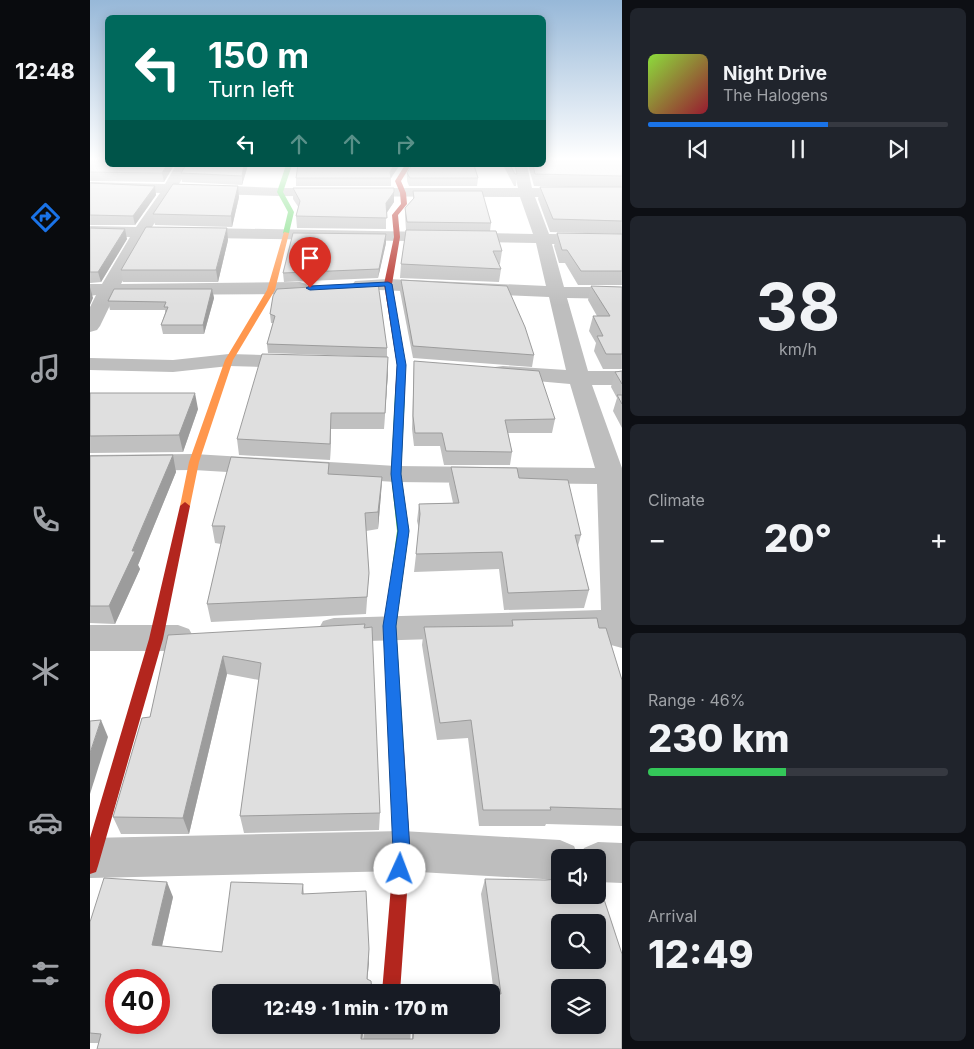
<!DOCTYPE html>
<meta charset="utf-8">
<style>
:root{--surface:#171b24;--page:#20242c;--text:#f1f3f6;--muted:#9ea1a6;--line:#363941;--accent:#1a73e8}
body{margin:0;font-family:Inter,sans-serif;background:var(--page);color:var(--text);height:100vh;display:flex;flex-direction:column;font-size:19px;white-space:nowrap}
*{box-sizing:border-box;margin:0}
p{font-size:16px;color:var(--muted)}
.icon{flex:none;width:28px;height:28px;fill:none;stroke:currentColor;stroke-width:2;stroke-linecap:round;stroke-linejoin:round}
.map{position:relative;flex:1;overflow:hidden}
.details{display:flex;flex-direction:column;gap:8px;padding:8px;background:#0d0f14;width:352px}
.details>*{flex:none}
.hud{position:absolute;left:15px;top:15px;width:441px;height:152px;border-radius:8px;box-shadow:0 2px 12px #0003;background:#00695c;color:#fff;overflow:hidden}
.tools{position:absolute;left:461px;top:849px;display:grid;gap:10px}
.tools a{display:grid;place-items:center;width:55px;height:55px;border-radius:8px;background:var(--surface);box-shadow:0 2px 12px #0003;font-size:25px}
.speed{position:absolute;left:15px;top:969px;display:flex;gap:10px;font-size:25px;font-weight:700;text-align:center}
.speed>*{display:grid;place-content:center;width:65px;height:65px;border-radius:50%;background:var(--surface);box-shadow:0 2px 12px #0003;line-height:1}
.speed .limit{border:8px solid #d22;background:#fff;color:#111}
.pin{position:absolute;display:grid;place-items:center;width:42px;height:42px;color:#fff;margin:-51px -21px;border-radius:50% 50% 50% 0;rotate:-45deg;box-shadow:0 0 5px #0007}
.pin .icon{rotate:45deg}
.me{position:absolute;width:55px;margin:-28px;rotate:2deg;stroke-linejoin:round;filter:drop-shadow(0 0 4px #0008)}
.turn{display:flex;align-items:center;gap:18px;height:105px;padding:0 20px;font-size:22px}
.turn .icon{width:65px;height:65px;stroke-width:2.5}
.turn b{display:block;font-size:35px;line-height:42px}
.lanes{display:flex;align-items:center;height:48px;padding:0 20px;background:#0003;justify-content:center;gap:25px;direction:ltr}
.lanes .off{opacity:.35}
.big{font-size:38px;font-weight:800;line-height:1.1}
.details .widget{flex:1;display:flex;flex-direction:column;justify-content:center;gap:8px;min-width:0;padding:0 18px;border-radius:8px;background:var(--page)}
.details .dial{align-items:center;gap:0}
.dial b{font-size:65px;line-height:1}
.song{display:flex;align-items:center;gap:15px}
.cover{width:60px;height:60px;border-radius:8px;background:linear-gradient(135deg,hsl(90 70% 55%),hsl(350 70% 35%))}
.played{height:5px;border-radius:2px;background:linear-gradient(90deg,var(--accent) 60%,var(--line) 60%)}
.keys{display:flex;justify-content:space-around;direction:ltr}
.heat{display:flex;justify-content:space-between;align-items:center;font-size:28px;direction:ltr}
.charge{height:8px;border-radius:4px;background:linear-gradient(90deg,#34c759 46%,var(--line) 0)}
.trip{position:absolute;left:122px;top:984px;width:288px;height:50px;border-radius:8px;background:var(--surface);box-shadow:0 2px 12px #0003;font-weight:800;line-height:50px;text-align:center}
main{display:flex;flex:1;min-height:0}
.menu{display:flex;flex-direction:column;width:90px;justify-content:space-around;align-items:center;background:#090b0e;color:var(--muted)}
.menu .icon{width:35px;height:35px}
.menu .selected{color:var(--accent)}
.menu b{font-size:22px;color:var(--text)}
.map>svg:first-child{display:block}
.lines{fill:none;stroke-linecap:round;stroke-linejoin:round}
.street{fill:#bebebe;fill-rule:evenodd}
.fast{fill:#63d668;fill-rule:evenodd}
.slow{fill:#ff974d;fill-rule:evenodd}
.jam{fill:#b3261e;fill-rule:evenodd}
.wall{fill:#c0c0c0}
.shaded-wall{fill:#9c9c9c}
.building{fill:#dfdfdf;stroke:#9c9c9c;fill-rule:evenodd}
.route{fill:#1a73e8;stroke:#114b97}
</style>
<main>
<nav class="menu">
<b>12:48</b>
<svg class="icon selected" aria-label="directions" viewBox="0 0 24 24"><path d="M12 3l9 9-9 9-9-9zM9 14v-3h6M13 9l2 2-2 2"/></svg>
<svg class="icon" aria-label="music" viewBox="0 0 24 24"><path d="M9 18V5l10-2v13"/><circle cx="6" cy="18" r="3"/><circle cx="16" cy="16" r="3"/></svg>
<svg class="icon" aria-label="phone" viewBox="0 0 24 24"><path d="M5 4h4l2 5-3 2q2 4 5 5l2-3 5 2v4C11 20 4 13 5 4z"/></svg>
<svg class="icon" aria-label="climate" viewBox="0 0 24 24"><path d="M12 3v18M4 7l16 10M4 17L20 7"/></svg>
<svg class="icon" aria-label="car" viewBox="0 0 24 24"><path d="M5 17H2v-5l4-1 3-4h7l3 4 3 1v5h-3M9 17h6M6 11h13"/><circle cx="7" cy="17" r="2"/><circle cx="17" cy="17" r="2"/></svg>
<svg class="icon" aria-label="filters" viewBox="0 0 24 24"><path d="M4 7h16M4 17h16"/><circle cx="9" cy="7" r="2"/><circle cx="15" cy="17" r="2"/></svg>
</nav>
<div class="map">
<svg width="532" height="1049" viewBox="0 0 532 1049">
<rect width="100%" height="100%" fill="#fff"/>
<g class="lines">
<g class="street">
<path d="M86 165H100L89 184 190 188H428L423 165H437L442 188 532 189V197H445L459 234 532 235V245L462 244 474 287H532V299L477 298 498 371H532V385H502L532 468V648L521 645 515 634 244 642 233 639 228 630 233 621 244 618 511 610 507 484 306 482 104 470 0 471V455L104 454 306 466 505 468 480 384 413 378 405 377 402 372 405 367 413 366 476 370 459 297 265 289 262 285 265 281 298 279 456 286 446 243 57 237 31 284 210 282 216 284 219 288 216 292 210 294 25 295 10 326 7 330 0 332V307L6 295 0 296V284H12L40 237 0 236V226L46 227 70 193 0 190V182L75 184ZM84 193 190 196 430 197 443 234 62 227Z"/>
<polygon points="139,354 208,356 216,357 219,362 216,367 208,368 139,366 83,372 0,370 0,358 83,360"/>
<polygon points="0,625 88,625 99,629 104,638 99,647 88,651 0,651"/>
<polygon points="312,831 470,840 484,846 489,858 470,858 470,880 312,871 0,878 0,838"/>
<polygon points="508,842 532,843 532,883 508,882 508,858 490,858 494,848"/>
<polygon points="275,1025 321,1025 320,1049 272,1049"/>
</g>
<g class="fast">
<polygon points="196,165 202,165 193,192 204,212 199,233 196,235 193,233 198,212 187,192"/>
<polygon points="310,391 315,394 311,474 319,531 306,627 314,751 312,756 307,758 302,756 300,751 294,627 307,531 301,474 305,394"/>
</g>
<polygon class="slow" points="194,232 199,233 185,290 143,360 109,462 100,506 95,510 91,509 90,506 99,462 135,360 177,290"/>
<g class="jam">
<polygon points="315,165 321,165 311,181 316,193 317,204 308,215 310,237 302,284 315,365 315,394 310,397 305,394 307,365 294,284 304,237 302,215 311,204 310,193 305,181"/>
<polygon points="95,502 100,506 73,639 8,866 6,872 0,874 0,838 59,639 90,506"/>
<polygon points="307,744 312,746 314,751 320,851 310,992 292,992 304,851 300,751 302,746"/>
</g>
</g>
<g class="wall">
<polygon points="0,158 18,165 84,165 74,182 0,181"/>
<polygon points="532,158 532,234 460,232 448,199 450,187 480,187 444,186 438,165 454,165"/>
<polygon points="96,165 158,165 152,185 92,182 91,173"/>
<polygon points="413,165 425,165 427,174 426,186 424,186"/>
<polygon points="317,173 388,178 387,186 319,186 317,181"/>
<polygon points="301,177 301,186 206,186 206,178"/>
<polygon points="0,183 65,186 66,195 45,225 0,225"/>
<polygon points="203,188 304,202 296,213 296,229 207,228 206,216 209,208 203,199"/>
<polygon points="323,191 401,223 400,231 316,230 315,216 315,208 323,199"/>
<polygon points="149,197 142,227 65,225 63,214"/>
<polygon points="0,228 37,239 11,282 0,283"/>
<polygon points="316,230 412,251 410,264 409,264 411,269 409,282 310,278 311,264"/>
<polygon points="467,233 532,234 532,285 488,285 475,263 469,263 464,246"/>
<polygon points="296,234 296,243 288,278 194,282 193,273"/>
<polygon points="138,240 128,282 33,282 31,270"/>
<polygon points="311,280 444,355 442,367 323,358 310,291"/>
<polygon points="501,286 532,287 532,369 513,369 504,351 506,343 499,331 503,316 507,316 498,300"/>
<polygon points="122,289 124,298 114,334 73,334 71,325 75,313 75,310 20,310 18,301"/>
<polygon points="180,314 297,348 297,357 178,353 177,344 183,323 181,323"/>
<polygon points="324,361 465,419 462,433 418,433 422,452 420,465 354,465 350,446 324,446 322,429"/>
<polygon points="532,371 532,428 523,411 527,398 521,387 525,372"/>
<polygon points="298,372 294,429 241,429 240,460 149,455 147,439"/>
<polygon points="0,393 108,409 93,452 0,453"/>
<polygon points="83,455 86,472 48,565 50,569 25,624 0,623 0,456"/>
<polygon points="239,463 239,474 292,477 291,494 288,529 276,531 279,573 276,614 121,622 117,604 131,544 125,543 122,526"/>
<polygon points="361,467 429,478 491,535 488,546 499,590 494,608 414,610 409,569 324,572 329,529 327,521 329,504 363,503 359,484"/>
<polygon points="422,620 509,628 532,680 532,826 456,824 455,826 389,826 378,738 347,740 332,645 334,627 421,626"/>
<polygon points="275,628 290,813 289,830 154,833 150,816 169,680 137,674 99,834 31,834 23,817 60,717 78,635"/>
<polygon points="395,879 532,1049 0,1043 0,922 83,897 72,946 132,952 213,884 214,894 279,949 277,979 131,1025 274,1025 272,1039 322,1039 322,1025 401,1025 404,994 391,894"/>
</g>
<g class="shaded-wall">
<polygon points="77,165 84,165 74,182 72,173"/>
<polygon points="154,165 158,165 152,185 152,176"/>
<polygon points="304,165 310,165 301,178 300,172"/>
<polygon points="65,186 66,195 45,225 43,216"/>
<polygon points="148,186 149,197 142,227 141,216"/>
<polygon points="304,192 304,202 296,214 296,203"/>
<polygon points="137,228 138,240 128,282 126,270"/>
<polygon points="35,229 37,239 11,282 8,272"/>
<polygon points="296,234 296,243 288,278 289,269"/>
<polygon points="0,287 3,298 0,305"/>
<polygon points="122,289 124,298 114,334 113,325"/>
<polygon points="298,357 298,372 294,429 295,413"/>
<polygon points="105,393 108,409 93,452 89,435"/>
<polygon points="241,413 241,429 240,460 240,444"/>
<polygon points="83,455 86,472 48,565 50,569 25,624 19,606"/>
<polygon points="292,477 291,494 288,529 288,512"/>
<polygon points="133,656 137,674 99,834 93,818"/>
<polygon points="11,720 18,737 0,794 0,753"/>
<polygon points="77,882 83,897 69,959 62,945"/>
<polygon points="279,949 279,963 276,992 277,979"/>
<polygon points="272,1025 274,1025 271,1049 271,1039"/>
</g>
<g class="building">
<polygon points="0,158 18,158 18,165 77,165 72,173 0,172"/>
<polygon points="454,158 532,158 532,176 445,174 443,165 454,165"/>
<polygon points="96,165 154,165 152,176 91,173"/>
<polygon points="208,165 304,165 300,172 301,178 206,178"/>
<polygon points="322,165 384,165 388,178 320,178 317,173"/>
<polygon points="420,165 425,165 427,174 425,174"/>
<polygon points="0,183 65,186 43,216 0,215"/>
<polygon points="83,184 148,186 141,216 63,214"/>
<polygon points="450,187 532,187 532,221 463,219"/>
<polygon points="203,188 304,188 304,192 296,203 297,218 206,216 210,201"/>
<polygon points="323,191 392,191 401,223 317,222 315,208 324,198"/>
<polygon points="56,227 137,228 126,270 31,270"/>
<polygon points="0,228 35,229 8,272 0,272"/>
<polygon points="316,230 406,231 412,251 403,251 411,269 311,264"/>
<polygon points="203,233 296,234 289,269 193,273"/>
<polygon points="467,233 532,234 532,271 491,271 477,250 472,250"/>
<polygon points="311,280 417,286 435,327 444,355 323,346"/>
<polygon points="288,283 297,348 177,344 185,316 180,314 183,296 187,289"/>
<polygon points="501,286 532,287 532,354 516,354 507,336 513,336 503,316 520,316"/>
<polygon points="24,289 122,289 113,325 71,325 78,307 74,307 76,302 18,301"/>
<polygon points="172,354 298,357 295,413 241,413 240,444 147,439"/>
<polygon points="324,361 449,371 465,419 415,420 422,452 356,451 352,433 325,433 323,416"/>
<polygon points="532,371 532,384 525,372"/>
<polygon points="0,393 105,393 89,435 0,436"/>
<polygon points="527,395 532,395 532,404"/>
<polygon points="83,455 42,551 45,551 19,606 0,606 0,456"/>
<polygon points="141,457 239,463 238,474 292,477 288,512 275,513 279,573 277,597 117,604 135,526 122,526"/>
<polygon points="361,467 427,468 429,478 478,480 491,535 485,535 499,590 418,593 412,552 326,554 330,514 329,504 369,503"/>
<polygon points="507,618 509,628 516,628 532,680 532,809 460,807 461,810 393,810 381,720 350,723 334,627 423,626 422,620"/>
<polygon points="275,624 274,628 282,627 290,813 150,816 171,663 133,656 93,818 23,817 52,718 60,717 78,635"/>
<polygon points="11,720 0,753 0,721"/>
<path d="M14 878 77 882 62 945 132 952 141 882 213 884 212 894 276 891 279 949 277 979 281 981 282 992H318H131V1025H272L271 1039H323L324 1025H401V994H411L395 879 455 880 470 879V895H508V881L532 954V1049H7L11 1034 0 1033V922ZM470 922H508V960H470ZM26 980H69V1022H26ZM470 988H508V1025H470Z"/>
</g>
<linearGradient id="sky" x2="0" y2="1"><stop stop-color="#97b8d8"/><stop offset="0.52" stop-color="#fff"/><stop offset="1" stop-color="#fff" stop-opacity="0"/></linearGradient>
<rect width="532" height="305" fill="url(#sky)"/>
<polygon class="route" points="298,282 302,284 316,365 311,474 319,531 306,626 320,851 319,869 316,875 310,877 304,875 302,869 303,851 293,626 308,531 301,474 307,365 295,286 220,290 216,288 220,286"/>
</svg>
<div class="tools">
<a><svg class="icon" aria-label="sound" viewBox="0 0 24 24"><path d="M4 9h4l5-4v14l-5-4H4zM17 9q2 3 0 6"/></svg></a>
<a><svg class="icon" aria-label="search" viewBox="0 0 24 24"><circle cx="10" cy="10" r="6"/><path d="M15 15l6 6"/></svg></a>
<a><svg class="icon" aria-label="layers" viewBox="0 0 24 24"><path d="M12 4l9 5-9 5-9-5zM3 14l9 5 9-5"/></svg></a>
</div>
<div class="speed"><div class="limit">40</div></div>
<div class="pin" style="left:220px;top:288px;background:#d93025"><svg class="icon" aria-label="arrive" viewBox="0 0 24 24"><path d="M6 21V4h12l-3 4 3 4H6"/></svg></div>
<svg class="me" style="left:310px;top:869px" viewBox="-20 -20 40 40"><circle r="19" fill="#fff"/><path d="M0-13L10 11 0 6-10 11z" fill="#1a73e8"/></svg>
<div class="trip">12:49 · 1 min · 170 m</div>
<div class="hud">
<div class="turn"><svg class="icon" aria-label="left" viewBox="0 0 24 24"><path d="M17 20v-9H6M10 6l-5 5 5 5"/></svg><div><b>150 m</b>Turn left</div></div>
<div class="lanes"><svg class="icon" aria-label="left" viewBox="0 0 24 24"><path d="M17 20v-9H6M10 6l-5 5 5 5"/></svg><svg class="icon off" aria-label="ahead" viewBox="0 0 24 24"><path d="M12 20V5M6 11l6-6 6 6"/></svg><svg class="icon off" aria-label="ahead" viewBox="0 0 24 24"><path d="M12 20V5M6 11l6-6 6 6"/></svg><svg class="icon off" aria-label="right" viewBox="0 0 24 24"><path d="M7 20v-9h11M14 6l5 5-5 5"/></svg></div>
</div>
</div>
<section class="details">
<div class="widget">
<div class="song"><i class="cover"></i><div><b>Night Drive</b><p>The Halogens</p></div></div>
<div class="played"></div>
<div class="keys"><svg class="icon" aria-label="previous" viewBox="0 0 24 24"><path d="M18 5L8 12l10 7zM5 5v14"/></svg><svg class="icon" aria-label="pause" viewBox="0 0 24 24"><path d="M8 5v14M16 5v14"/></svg><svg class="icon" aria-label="next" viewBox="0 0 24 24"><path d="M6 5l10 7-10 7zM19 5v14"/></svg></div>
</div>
<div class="widget dial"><b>38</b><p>km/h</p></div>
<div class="widget"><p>Climate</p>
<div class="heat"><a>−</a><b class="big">20°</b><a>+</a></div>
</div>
<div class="widget"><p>Range · 46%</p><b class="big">230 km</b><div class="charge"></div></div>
<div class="widget"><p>Arrival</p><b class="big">12:49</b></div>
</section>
</main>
